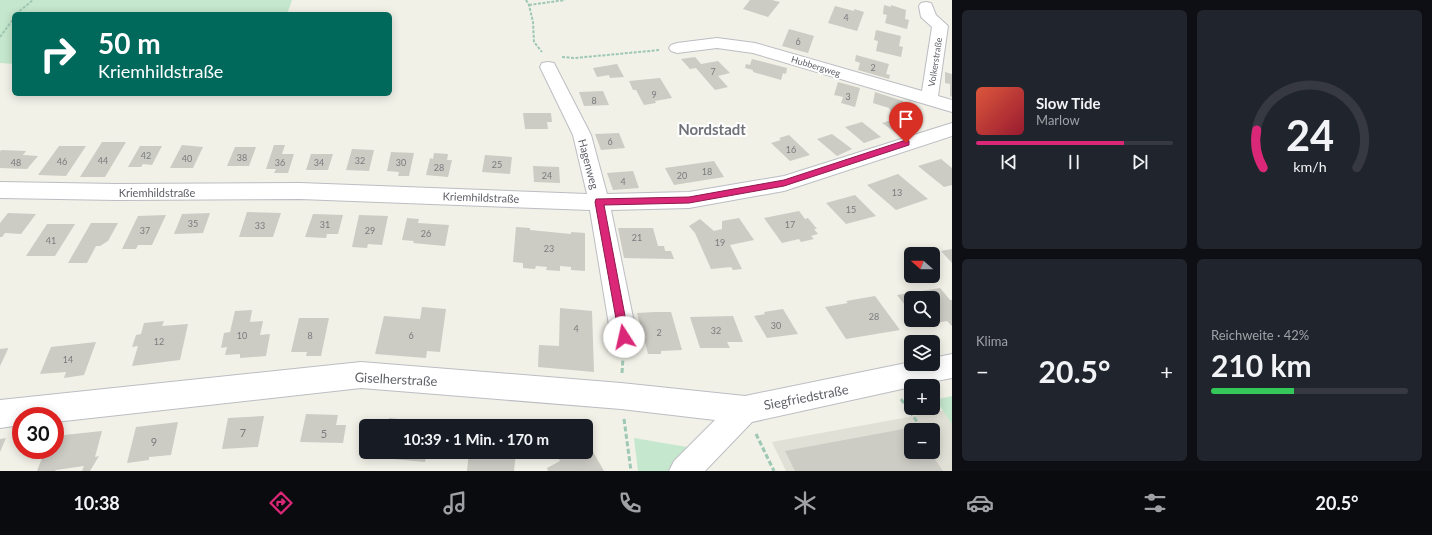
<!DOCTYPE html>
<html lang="de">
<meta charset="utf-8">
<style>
:root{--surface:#171b24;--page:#20242c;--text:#f1f3f6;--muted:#9ea1a6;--line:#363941;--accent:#db2777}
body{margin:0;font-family:Lato,sans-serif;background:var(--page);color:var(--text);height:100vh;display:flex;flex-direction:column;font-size:15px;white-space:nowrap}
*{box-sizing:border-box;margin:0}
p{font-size:13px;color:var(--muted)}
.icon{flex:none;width:22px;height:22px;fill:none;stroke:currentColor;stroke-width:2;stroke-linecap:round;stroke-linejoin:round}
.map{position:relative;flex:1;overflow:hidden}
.side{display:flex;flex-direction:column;gap:10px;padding:10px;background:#0d0f14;width:480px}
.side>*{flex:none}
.top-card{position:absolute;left:12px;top:12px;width:380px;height:84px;border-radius:6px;box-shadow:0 2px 10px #0003;background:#00695c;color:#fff;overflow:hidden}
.needle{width:26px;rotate:291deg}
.controls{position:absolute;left:904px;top:247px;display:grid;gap:8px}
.controls a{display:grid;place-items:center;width:36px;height:36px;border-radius:6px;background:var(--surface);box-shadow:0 2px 10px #0003;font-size:20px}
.speed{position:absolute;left:12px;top:407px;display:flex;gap:8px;font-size:20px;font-weight:700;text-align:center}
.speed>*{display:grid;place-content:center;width:52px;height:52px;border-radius:50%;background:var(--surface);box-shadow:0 2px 10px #0003;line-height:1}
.speed .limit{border:6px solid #d22;background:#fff;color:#111}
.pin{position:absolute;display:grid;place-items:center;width:34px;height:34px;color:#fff;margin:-41px -17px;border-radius:50% 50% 50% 0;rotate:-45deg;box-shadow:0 0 4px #0007}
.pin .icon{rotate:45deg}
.me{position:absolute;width:44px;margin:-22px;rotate:350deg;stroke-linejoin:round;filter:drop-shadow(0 0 3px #0008)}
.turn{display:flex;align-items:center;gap:14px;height:84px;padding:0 20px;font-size:18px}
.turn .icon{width:52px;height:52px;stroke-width:2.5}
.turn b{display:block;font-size:28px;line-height:34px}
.big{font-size:30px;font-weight:700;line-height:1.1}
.side .tile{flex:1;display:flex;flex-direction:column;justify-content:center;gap:6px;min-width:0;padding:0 14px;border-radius:6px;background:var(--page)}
.side .dial{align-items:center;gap:0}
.dial svg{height:104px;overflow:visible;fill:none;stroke:var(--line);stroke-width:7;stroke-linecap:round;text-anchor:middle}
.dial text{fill:var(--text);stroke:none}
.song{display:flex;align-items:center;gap:12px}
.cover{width:48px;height:48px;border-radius:6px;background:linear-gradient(135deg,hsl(10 70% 55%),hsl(350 70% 35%))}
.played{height:4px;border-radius:2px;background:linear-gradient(90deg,var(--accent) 75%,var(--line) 75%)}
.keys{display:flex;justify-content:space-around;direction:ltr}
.heat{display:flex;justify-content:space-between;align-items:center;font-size:22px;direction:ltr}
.charge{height:6px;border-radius:3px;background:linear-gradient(90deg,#34c759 42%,var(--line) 0)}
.side .tiles{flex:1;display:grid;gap:10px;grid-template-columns:repeat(2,1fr)}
.trip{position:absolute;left:359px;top:419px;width:234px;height:40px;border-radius:6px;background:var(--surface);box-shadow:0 2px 10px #0003;font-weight:700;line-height:40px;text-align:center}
.dock{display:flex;height:64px;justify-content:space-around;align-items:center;background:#090b0e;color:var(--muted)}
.dock .icon{width:28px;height:28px}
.dock .selected{color:var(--accent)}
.dock b{font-size:18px;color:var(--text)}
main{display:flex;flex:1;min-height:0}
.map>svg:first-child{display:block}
.education{fill:#e1e0d6;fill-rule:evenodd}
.green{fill:#c5e7cd}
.building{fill:#cccbc4}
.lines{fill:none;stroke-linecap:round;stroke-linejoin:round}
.minor-casing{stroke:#bcbdc3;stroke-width:2}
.path-far1{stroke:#9ec8b4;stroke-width:2;stroke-dasharray:3 1.5;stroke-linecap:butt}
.path{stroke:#9ec8b4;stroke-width:3;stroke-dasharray:5 2.5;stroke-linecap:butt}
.minor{fill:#fff;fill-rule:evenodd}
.route{fill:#db2777;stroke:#8e194d}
.labels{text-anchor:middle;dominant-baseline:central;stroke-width:4;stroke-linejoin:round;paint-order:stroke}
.number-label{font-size:9px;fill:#7a7c7e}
.far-street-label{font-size:9px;fill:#5f6167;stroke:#fff}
.street-label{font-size:11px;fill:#5f6167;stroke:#fff}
.near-number-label{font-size:11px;fill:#7a7c7e}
.near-street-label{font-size:13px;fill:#5f6167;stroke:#fff}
.district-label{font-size:15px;font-weight:bold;fill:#707279;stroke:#fff}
</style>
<main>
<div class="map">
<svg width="952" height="471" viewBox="0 0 952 471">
<rect width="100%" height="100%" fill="#f1f1e8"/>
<path class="education" d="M952 409V471H786L772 442ZM911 430H933V452H911Z"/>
<g class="green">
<polygon points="0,0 292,0 287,14 14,14 14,64 0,63"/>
<polygon points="952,396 952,424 937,402 939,399"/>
<polygon points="634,438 693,448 667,471 638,471"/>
</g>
<g class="building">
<polygon points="750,0 772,0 780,2 768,17 743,9"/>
<polygon points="884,5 891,7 891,5 906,10 905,19 909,20 907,29 885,23 887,15 883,14"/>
<polygon points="835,6 854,11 854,9 864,12 857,31 828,23"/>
<polygon points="789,29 814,36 808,53 782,46"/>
<polygon points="876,30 901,36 899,46 903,47 901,57 876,51 878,41 874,40"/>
<polygon points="856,55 889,64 886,74 890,75 889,79 858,70 860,63 855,61"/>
<polygon points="695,57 701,64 718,61 730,73 718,76 728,87 715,90 696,68 690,69 681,59"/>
<polygon points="752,59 787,68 786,74 783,73 781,80 753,72 753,70 745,68 746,64 750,65"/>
<polygon points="617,64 624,77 610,78 609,75 597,77 593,68"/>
<polygon points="945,72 952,74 952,97 950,96 950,84 945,83"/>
<polygon points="660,78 672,98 655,101 656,103 644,105 636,90 633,90 629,81"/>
<polygon points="838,82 860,88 855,107 841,103 843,97 834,95"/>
<polygon points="603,91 609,105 584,106 579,92"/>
<polygon points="875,92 903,101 901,114 920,128 899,135 882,123 895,119 889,108 873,103"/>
<polygon points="523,113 551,113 552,122 547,122 548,129 525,129"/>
<polygon points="862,122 881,137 864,143 845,127"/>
<polygon points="619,133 625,148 601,150 595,134"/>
<polygon points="832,134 852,149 837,156 817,139"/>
<polygon points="789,135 810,155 790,161 771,143 781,140 779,138"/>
<polygon points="102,142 126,142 105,177 80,177"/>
<polygon points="182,145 203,147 193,168 170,168"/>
<polygon points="274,145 285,145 282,154 294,154 288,173 274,173 276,169 266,169"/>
<polygon points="59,146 86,146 66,176 38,175"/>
<polygon points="140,146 162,146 152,165 143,164 141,167 128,167"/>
<polygon points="235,147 256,147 249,166 227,166"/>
<polygon points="352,149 374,150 369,171 346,170"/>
<polygon points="2,150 26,151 23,155 38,156 27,169 0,168 0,151"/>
<polygon points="391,152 414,153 409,176 398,176 399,172 387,171"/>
<polygon points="434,153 448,154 447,160 452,160 448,177 426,175 430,158 433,159"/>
<polygon points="311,154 333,154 328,170 306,170"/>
<polygon points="485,155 512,157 510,174 482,172"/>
<polygon points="941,159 952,168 952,185 944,187 918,166"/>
<polygon points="714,161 724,177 674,185 665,168"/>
<polygon points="533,166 559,167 560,183 534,182"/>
<polygon points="633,171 639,188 613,190 607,173"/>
<polygon points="898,174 928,199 896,210 867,185"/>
<polygon points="855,195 876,216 846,224 826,203"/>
<polygon points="799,211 805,219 808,218 817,229 814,229 818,234 811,236 814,239 801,242 799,239 782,243 764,218"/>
<polygon points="247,212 281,213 273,237 239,237"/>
<polygon points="8,213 36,214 21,234 5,233 2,237 0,237 0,223"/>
<polygon points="210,213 203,233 174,234 182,214"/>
<polygon points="313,214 343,215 338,234 327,234 326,238 305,237"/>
<polygon points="166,215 152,245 138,245 136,249 122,249 138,216"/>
<polygon points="359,215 388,216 382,245 368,244 367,248 352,247"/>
<polygon points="407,218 419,219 418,223 449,225 445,246 413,243 414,241 402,240"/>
<polygon points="739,218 754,240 730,245 742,269 733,270 731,267 711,269 695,233 689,226 700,219 714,231 722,229 722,221"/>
<polygon points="91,223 118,223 108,241 100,246 96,246 87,263 68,263"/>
<polygon points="47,224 75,224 55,256 26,256"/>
<polygon points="516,227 530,228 530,230 571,234 571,232 585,233 585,271 571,270 571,267 560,266 560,271 546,270 547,267 536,266 535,269 523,268 523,263 513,262"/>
<polygon points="618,228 653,228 658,246 664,246 665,251 671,251 674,259 624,258"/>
<polygon points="952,249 952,263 941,251"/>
<polygon points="940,288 950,300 952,300 952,326 947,321 921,326 917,320 933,320 933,298 911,298 911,313 897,295"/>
<polygon points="875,296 900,330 846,339 825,307 848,303 846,301"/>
<polygon points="422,307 446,309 440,352 427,351 426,358 375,354 384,316 420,319"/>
<polygon points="560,308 592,311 594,372 538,367 539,345 559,346"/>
<polygon points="783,309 798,334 767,338 754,316 765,314 764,312"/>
<polygon points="252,310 250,322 263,321 260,335 270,334 266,356 240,358 240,354 225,355 227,347 221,348 224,333 230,332 235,311"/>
<polygon points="655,312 671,312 682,350 661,351 661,354 648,354 637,313"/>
<polygon points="733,316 743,342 727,342 730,348 700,348 690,317"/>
<polygon points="299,318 329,318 321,356 306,356 307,352 291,352"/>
<polygon points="164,321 162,326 188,324 180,360 132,366 138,346 132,347 136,335 141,334 144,323"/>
<polygon points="96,342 84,375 64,378 66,372 40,374 51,347"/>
<polygon points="8,348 8,349 0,366 0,349"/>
<polygon points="306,414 338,415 336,425 346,425 343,443 300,442"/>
<polygon points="264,416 258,447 222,449 228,418"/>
<polygon points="389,418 436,423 436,426 388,426"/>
<polygon points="178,422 171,455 149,457 149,460 127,463 136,427"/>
<polygon points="914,427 916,430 911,430 911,452 930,452 943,471 795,471 785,451"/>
<polygon points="102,431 95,457 99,456 90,471 82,471 84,466 56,470 55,471 37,471 45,450 55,450 55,436"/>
<polygon points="6,438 0,452 0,439"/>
<polygon points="586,448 588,452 592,450 604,471 548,471 547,468 560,461 557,455 563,452 571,452 572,454 577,452 586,452"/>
<polygon points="383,452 427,452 425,462 382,458"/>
<polygon points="469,452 516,452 514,471 467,471"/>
</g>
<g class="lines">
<defs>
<g id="minor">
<polygon points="926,2 931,3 936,15 948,26 938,96 952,100 952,112 753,53 717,48 677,53 671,51 669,48 671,45 677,43 717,38 755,43 922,91 932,27 921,17 919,6 921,3"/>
<polygon points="548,62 554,63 556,67 591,135 607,194 689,192 784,176 952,123 952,136 784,191 689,208 611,210 637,337 633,345 624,349 615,345 611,337 590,210 300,199 117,200 0,198 0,182 117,184 300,183 587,194 573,135 540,67 542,63"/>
<polygon points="952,354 952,378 911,386 911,387 752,422 705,471 669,471 674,461 715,420 621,409 361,388 55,422 55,416 21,416 21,425 0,428 0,400 361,362 621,383 745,396 911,362 911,364 933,364 933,358"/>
</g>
</defs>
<use href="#minor" class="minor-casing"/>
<g class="path-far1">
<polyline points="526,0 529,5 533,22 534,42 542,52"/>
<polyline points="529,5 565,0"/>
<polyline points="16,14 33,0"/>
<polyline points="0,37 14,18"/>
<polyline points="562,57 575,58 660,50"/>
</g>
<g class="path">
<polyline points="622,373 623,358"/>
<polyline points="901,399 923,430"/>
<polyline points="624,419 631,471"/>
<polyline points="756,434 774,471"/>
</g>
<use href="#minor" class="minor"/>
</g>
<polygon class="route" points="906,140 909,141 909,145 784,186 689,203 604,205 629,337 628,341 624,342 620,341 595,202 596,199 689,197 784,180"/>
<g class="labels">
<g class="number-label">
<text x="846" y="17">4</text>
<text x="798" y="41">6</text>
<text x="873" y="67">2</text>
<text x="713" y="71">7</text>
<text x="654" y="94">9</text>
<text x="848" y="96">3</text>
<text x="594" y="100">8</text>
<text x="610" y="141">6</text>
<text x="791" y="149">16</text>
<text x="146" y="155">42</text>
<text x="242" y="157">38</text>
<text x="187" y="158">40</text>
<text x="103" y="160">44</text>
<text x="360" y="160">32</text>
<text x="62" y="161">46</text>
<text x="16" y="162">48</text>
<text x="280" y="162">36</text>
<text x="319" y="162">34</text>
<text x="401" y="162">30</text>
<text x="497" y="164">25</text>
<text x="439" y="167">28</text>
<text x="707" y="171">18</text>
<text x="547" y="175">24</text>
<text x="682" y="175">20</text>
<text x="623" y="181">4</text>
<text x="897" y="192">13</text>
<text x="851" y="209">15</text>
<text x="193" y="223">35</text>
<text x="325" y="224">31</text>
<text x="790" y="224">17</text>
<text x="260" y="225">33</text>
<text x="145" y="230">37</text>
<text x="370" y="230">29</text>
<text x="426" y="233">26</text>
<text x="637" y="237">21</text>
<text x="51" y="240">41</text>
<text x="720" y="242">19</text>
<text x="549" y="248">23</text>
<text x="874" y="316">28</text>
<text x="776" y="325">30</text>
<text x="576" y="328">4</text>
<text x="716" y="330">32</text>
<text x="659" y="332">2</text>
<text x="242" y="335">10</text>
<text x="310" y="335">8</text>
<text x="411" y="335">6</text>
<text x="159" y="341">12</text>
<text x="68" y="359">14</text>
</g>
<g class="far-street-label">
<text transform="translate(935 62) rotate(-81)">Volkerstraße</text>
<text transform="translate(816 66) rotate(17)">Hubbergweg</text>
</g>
<g class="street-label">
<text transform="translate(589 164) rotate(75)">Hagenweg</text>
<text x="157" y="192">Kriemhildstraße</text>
<text transform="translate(481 197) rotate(2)">Kriemhildstraße</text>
</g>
<g class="near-number-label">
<text x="243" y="432">7</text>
<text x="324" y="433">5</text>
<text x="154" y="441">9</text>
</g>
<g class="near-street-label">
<text transform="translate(396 379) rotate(3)">Giselherstraße</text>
<text transform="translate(806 397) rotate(-11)">Siegfriedstraße</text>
</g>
<g class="district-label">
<text x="712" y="129">Nordstadt</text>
</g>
</g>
</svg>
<div class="controls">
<a><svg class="needle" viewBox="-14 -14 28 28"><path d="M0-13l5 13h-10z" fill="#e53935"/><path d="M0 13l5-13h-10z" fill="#9ea1a6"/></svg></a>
<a><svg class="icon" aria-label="search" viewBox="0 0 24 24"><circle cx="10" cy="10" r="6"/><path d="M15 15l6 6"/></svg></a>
<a><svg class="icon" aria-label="layers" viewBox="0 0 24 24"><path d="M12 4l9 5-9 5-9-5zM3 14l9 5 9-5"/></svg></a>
<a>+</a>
<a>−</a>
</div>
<div class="speed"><div class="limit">30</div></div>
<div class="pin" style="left:906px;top:143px;background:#d93025"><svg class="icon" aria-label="arrive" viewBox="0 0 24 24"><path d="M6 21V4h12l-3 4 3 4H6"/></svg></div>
<svg class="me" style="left:624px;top:337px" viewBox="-20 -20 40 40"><circle r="19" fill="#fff"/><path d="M0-13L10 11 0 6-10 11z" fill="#db2777"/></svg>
<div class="trip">10:39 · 1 Min. · 170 m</div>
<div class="top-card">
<div class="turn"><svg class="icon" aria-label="right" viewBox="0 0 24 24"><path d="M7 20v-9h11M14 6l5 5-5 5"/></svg><div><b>50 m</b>Kriemhildstraße</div></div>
</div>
</div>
<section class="side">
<div class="tiles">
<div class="tile">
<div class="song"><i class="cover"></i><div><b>Slow Tide</b><p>Marlow</p></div></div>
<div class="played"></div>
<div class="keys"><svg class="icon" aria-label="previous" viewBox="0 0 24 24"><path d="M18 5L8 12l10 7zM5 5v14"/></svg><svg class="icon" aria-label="pause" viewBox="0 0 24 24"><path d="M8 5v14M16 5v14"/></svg><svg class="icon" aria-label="next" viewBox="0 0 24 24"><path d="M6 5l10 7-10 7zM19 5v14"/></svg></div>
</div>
<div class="tile dial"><svg viewBox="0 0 100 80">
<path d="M14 69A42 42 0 1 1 86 69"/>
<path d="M14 69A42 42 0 0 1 9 40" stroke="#db2777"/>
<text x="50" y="56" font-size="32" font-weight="700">24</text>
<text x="50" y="72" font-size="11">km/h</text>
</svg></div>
<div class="tile"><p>Klima</p>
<div class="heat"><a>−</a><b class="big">20.5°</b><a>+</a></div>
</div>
<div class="tile"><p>Reichweite · 42%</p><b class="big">210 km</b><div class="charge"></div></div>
</div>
</section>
</main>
<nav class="dock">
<b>10:38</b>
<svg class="icon selected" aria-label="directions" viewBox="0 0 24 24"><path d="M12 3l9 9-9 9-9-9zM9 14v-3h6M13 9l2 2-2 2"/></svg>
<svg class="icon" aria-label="music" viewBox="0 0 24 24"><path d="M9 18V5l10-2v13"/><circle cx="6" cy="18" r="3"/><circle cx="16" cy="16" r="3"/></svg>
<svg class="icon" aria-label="phone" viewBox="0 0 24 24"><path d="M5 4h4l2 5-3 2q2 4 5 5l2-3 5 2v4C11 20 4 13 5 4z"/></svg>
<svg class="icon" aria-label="climate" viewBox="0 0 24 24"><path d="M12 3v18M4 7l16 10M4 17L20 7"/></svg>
<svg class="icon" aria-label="car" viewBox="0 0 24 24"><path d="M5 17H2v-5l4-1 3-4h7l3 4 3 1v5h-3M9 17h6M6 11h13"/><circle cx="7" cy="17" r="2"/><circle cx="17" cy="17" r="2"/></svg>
<svg class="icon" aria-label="filters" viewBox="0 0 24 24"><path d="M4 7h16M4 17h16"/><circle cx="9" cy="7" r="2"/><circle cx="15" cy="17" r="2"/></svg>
<b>20.5°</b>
</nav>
